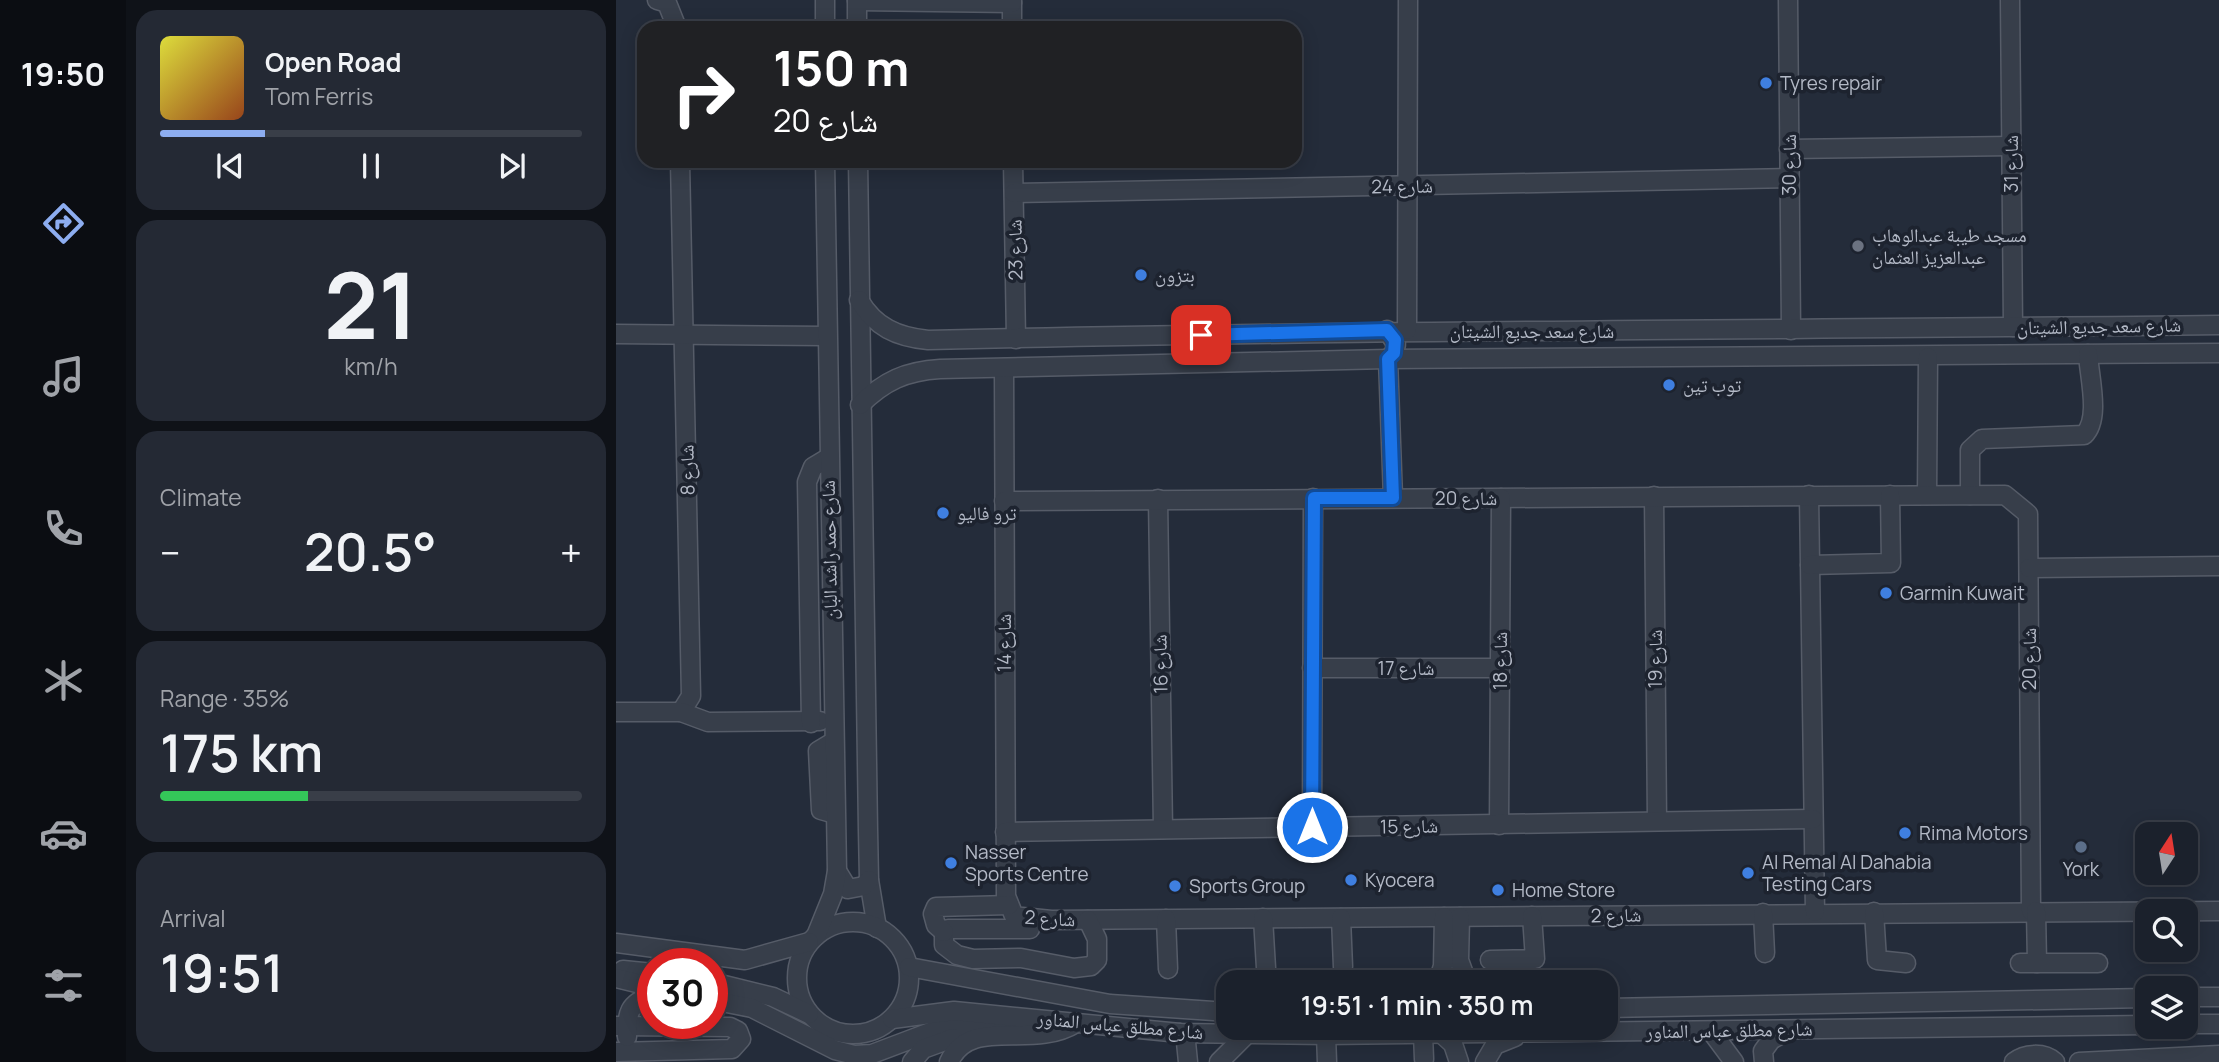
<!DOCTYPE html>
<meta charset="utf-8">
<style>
:root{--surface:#1b212c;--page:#242934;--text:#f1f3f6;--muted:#a0a3a9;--line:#393e48;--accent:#8dadf0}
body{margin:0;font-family:Manrope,"Noto Naskh Arabic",sans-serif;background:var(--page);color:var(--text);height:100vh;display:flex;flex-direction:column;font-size:26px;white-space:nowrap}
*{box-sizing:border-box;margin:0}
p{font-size:23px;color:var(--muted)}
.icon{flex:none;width:38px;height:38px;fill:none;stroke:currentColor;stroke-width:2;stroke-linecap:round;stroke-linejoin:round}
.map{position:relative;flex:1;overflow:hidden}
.details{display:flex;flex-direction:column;gap:10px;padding:10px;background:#0f1218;width:490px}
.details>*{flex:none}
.banner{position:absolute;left:21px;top:21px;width:665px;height:147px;border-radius:21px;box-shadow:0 4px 18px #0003,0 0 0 2px var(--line);background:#202124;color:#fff;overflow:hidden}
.needle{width:46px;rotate:12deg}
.fabs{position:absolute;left:1519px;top:822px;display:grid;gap:14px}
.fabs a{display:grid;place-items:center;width:63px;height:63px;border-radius:14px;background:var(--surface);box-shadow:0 4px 18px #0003,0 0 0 2px var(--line);font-size:35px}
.speed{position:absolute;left:21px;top:948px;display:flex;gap:14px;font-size:35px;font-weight:700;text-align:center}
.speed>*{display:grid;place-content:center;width:91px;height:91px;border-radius:50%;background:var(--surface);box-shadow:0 4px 18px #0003,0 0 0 2px var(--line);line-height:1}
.speed .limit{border:10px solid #d22;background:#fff;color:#111}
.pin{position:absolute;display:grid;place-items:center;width:60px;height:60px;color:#fff;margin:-30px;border-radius:14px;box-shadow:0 4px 10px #0006}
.me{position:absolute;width:77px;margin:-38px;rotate:0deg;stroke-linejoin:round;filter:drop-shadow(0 0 5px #0008)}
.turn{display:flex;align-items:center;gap:24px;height:147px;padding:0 21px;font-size:32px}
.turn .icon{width:91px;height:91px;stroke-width:2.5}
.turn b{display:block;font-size:49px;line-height:60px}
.big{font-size:52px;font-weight:600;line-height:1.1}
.details .tile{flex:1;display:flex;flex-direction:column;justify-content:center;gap:10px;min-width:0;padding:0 24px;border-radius:21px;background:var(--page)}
.details .dial{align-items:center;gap:0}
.dial b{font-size:91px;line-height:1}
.song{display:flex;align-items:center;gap:21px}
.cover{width:84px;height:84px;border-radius:10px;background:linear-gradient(135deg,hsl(60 70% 55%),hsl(20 70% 35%))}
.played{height:7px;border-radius:4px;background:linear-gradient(90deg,var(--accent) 25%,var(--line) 25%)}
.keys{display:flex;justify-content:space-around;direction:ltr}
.heat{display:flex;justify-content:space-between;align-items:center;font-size:38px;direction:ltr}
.charge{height:10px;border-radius:5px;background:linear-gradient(90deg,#34c759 35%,var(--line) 0)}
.trip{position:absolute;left:600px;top:970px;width:402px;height:70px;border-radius:21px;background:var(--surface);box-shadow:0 4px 18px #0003,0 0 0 2px var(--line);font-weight:600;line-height:70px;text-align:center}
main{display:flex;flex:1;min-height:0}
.menu{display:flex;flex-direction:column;width:126px;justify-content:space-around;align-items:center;background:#0b0d12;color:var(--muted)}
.menu .icon{width:49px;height:49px}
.menu .active{color:var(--accent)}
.menu b{font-size:32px;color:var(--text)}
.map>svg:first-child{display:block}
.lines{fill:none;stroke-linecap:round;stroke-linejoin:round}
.minor-casing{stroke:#565c68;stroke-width:21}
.minor{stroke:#373e4a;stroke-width:18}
.route-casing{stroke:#114b97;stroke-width:18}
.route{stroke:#1a73e8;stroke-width:12}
.shop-dot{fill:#3f7fe0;stroke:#1d232f;stroke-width:2.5}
.worship-dot{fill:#6b7280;stroke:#1d232f;stroke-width:2.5}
.service-dot{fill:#5c6f8a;stroke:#1d232f;stroke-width:2.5}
.labels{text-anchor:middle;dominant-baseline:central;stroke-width:7;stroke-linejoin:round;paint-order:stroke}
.poi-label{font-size:19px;fill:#b3b9c6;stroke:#1d232f;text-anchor:start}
.street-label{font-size:19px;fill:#b3b9c6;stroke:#1d232f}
</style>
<main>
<nav class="menu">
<b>19:50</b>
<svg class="icon active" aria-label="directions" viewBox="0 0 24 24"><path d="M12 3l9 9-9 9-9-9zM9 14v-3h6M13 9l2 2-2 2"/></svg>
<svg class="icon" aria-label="music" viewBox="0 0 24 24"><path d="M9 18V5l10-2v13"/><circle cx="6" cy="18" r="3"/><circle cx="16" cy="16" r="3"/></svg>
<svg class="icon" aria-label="phone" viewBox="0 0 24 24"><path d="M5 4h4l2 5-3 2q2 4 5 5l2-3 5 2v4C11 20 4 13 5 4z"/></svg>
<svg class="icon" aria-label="climate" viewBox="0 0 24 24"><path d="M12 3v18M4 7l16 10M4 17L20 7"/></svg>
<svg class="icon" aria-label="car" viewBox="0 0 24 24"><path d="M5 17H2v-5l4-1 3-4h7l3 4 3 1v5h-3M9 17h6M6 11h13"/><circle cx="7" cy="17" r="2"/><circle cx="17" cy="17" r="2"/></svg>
<svg class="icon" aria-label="filters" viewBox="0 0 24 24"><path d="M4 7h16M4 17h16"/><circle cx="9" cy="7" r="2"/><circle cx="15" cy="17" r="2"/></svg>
</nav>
<section class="details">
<div class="tile">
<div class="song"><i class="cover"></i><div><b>Open Road</b><p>Tom Ferris</p></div></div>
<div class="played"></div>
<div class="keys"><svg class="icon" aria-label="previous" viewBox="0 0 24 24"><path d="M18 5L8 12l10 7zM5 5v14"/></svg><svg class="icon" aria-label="pause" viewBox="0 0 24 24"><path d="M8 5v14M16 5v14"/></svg><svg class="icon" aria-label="next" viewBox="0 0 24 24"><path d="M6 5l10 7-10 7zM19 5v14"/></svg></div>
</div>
<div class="tile dial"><b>21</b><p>km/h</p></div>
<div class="tile"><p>Climate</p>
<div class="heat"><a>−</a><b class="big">20.5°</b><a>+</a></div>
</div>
<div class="tile"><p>Range · 35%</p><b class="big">175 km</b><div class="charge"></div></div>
<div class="tile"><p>Arrival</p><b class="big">19:51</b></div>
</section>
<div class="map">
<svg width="1603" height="1062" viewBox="0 0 1603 1062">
<rect width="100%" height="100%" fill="#242c3a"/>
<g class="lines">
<defs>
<g id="minor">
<polyline points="41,0 51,3 61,28"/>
<polyline points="396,0 396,28"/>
<polyline points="1172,0 1175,330"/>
<polyline points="1394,0 1397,327"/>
<polyline points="241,1 396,3"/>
<polyline points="209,28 209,0"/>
<polyline points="241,28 241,0"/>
<polyline points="1173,149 1395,146"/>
<polyline points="64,161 75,696 65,712"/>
<polyline points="242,161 252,830 253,880 261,928"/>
<polyline points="397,161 400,339"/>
<polyline points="398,193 1173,178"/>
<path d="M243 300C259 327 281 337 312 340 742 330 1172 330 1603 325"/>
<polyline points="771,330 780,344 778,353 772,359 777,498"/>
<polyline points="791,330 792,0"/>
<polyline points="0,334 211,336"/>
<polyline points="388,368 390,896 398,916 435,920 1603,911"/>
<path d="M244 405C268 381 290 371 324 369L772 359 1603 353"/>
<polyline points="1193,495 1199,912"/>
<polyline points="1311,495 1312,357"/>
<path d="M1354 495V450L1366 439 1468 435C1485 419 1473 376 1472 354"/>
<polyline points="1038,496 1041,821"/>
<polyline points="542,499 547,829"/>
<polyline points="388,501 1389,495 1412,514 1415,911"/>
<polyline points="1194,565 1275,563 1274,495"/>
<polyline points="1413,568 1603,566"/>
<polyline points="696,668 884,668"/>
<polyline points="0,712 65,712 92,722 204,721"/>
<polyline points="195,723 191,482 197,467 212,458"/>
<polyline points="217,742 202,751 205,810 219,814"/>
<polyline points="883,825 885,498"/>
<polyline points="696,827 697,498"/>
<polyline points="389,832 1197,819"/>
<polyline points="221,871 232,889 248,886 253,880"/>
<polyline points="1420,911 1421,963"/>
<polyline points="1258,912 1261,960 1290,963"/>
<polyline points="1147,913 1149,953"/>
<polyline points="844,917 843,960 851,982"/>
<polyline points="416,918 414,929 332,929 328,932 328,945 341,955 357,959 405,958 458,968 475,966 481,960 481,939 472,920"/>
<polyline points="647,918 650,968"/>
<polyline points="725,918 727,967"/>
<polyline points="550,919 552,969"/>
<circle cx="237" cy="978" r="56"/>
<polyline points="328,932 320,925 317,914 320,907 393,905"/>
<polyline points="200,936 217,894 221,871 209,161"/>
<polyline points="0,943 129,960 193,942"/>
<polyline points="874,960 919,959 916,916"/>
<polyline points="1404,963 1482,963"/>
<polyline points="293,967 494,1004 612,1012"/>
<polyline points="7,970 37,973"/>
<polyline points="0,978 37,987"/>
<polyline points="96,982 157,997 193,1014"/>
<polyline points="822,982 827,966 828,917"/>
<polyline points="1570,997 1603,997"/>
<polyline points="96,1000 136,1008 219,1050 238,1055 256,1054 325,1028 415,1025"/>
<polyline points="990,1008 1531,998"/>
<polyline points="276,1019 338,1011 564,1033 710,1035 1531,1025"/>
<polyline points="1570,1024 1603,1024"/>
<polyline points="0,1026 114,1027 122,1031 125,1039 116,1049 0,1052"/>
<polyline points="1095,1031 1118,1062"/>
<polyline points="564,1033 570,1042 572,1062"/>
<polyline points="807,1034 808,1059"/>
<polyline points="826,1034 837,1044 843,1062"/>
<polyline points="710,1035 711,1062"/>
<path d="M11 1037C11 1013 12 1003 37 995"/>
<polyline points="296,1062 307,1049 337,1038"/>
<path d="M333 1062C355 1015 415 1051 460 1023"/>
<polyline points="603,1062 631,1034"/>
<polyline points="869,1062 879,1045 899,1037"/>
<polyline points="1148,1062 1147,1051 1155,1040 1173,1030"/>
<path d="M1398 1062C1409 1053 1428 1052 1439 1062"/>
<polyline points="1463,1062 1603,1055"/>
</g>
</defs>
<use href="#minor" class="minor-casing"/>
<use href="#minor" class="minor"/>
</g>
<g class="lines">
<defs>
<polyline id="route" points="585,335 771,330 779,340 778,353 772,359 777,498 698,498 696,827"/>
</defs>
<use href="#route" class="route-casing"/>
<use href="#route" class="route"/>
</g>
<g class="shop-dot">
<circle cx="1150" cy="83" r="7"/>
<circle cx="525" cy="275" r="7"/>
<circle cx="1053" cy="385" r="7"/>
<circle cx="327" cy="513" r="7"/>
<circle cx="1270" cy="593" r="7"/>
<circle cx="1289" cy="833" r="7"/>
<circle cx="335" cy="863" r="7"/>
<circle cx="1132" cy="873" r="7"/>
<circle cx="735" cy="880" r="7"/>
<circle cx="559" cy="886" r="7"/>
<circle cx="882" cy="890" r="7"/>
</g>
<circle class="worship-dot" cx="1242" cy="246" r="7"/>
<circle class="service-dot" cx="1465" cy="847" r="7"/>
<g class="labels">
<g class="poi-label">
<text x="1164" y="83">Tyres repair</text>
<text x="1256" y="235">مسجد طيبة عبدالوهاب<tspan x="1256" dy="22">عبدالعزيز العثمان</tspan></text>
<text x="539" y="275">بتزون</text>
<text x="1067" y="385">توب تين</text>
<text x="341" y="513">ترو فاليو</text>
<text x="1284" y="593">Garmin Kuwait</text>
<text x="1303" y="833">Rima Motors</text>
<text x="349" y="852">Nasser<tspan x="349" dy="22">Sports Centre</tspan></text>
<text x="1146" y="862">Al Remal Al Dahabia<tspan x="1146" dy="22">Testing Cars</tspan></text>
<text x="1465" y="869" text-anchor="middle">York</text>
<text x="749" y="880">Kyocera</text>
<text x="573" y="886">Sports Group</text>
<text x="896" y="890">Home Store</text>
</g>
<g class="street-label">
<text transform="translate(1395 164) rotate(-90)">شارع 31</text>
<text transform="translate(1173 165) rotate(-90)">شارع 30</text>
<text transform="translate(786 186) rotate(-1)">شارع 24</text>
<text transform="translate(399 250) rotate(-91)">شارع 23</text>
<text transform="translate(1483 326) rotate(-1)">شارع سعد جديع الشيتان</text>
<text x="916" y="331">شارع سعد جديع الشيتان</text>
<text transform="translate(71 470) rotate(-91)">شارع 8</text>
<text x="850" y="498">شارع 20</text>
<text transform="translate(213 550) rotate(-91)">شارع حمد راشد البان</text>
<text transform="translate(388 643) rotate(-90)">شارع 14</text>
<text transform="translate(1039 659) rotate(-90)">شارع 19</text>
<text transform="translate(1413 659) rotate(-90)">شارع 20</text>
<text transform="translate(884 661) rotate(-90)">شارع 18</text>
<text transform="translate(544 664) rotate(-91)">شارع 16</text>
<text x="790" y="668">شارع 17</text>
<text transform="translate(793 826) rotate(-1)">شارع 15</text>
<text transform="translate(1000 915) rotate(-1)">شارع 2</text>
<text transform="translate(434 918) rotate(3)">شارع 2</text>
<text transform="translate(504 1025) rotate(5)">شارع مطلق عباس المناور</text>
<text transform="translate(1113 1030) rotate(-1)">شارع مطلق عباس المناور</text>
</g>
</g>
</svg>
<div class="fabs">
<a><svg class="needle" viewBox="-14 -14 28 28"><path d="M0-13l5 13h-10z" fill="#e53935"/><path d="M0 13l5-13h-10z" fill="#a0a3a9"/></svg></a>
<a><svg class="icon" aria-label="search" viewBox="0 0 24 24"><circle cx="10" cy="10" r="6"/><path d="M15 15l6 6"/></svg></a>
<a><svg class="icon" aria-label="layers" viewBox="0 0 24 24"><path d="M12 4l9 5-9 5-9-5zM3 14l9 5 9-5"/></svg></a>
</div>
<div class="speed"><div class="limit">30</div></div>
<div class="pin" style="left:585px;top:335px;background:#d93025"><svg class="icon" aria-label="arrive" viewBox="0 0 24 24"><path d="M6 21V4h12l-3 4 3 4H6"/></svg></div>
<svg class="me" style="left:696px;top:827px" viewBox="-20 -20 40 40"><circle r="17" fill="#1a73e8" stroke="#fff" stroke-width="3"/><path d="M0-11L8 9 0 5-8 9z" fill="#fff"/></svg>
<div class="trip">19:51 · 1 min · 350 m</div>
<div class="banner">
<div class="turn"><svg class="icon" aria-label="right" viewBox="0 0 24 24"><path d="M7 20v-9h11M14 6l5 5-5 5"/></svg><div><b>150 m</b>شارع 20</div></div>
</div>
</div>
</main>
